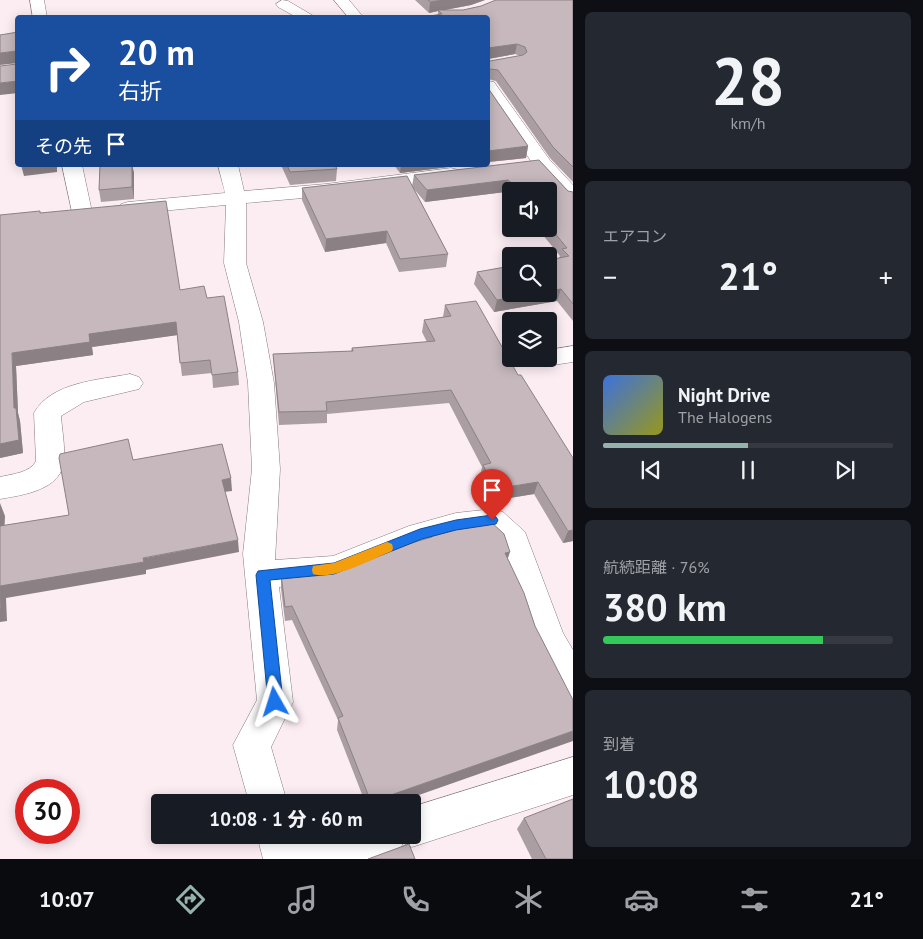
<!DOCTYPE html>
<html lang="ja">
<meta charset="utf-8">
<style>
:root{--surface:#171b24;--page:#242831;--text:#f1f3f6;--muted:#9ea1a6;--line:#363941;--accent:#95b3ac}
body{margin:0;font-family:"PT Sans","Noto Sans JP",sans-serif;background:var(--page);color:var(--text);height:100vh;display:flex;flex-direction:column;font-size:19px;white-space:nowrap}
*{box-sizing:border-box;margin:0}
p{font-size:16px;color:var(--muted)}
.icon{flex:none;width:28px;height:28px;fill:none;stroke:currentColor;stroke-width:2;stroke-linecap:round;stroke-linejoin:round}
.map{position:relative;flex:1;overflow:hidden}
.sheet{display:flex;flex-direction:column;gap:12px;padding:12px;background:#0d0f14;width:350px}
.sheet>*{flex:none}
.top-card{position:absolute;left:15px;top:15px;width:475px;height:152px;border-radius:5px;box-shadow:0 2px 12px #0003;background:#1a4fa0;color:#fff;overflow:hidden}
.buttons{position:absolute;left:502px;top:182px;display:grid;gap:10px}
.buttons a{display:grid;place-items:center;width:55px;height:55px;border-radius:5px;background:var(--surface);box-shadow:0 2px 12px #0003;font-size:25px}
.speed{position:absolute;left:15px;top:779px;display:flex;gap:10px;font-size:25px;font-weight:700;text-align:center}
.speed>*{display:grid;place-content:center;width:65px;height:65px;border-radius:50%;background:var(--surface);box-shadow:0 2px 12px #0003;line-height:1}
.speed .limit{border:8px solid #d22;background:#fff;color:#111}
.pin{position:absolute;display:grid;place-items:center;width:42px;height:42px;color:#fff;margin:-51px -21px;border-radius:50% 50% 50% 0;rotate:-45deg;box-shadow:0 0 5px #0007}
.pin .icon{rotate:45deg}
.me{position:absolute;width:55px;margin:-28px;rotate:354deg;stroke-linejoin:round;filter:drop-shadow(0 0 4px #0008)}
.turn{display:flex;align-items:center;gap:18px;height:105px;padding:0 20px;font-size:22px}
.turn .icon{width:65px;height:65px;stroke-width:2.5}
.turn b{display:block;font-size:35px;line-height:42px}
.then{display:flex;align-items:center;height:48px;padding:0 20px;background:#0003;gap:10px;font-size:19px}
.big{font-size:38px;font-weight:800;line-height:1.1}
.sheet .card{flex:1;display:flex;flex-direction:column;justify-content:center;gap:8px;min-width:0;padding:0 18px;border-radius:8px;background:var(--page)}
.sheet .dial{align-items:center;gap:0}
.dial b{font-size:65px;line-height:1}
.song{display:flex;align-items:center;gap:15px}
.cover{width:60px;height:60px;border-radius:8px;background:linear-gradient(135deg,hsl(220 70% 55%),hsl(60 70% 35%))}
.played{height:5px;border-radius:2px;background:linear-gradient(90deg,var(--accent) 50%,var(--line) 50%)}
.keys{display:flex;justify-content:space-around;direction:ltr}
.heat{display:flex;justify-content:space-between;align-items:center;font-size:28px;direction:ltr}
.charge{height:8px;border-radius:4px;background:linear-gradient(90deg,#34c759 76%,var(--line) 0)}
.trip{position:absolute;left:151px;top:794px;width:270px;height:50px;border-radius:5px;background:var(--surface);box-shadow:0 2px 12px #0003;font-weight:800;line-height:50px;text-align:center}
.tabs{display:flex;height:80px;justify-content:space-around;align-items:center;background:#090b0e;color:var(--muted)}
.tabs .icon{width:35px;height:35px}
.tabs .on{color:var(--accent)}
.tabs b{font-size:22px;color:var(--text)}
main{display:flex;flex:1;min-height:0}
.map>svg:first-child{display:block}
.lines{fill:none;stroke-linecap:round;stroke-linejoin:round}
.street-casing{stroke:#877a80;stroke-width:1}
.street{fill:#fff;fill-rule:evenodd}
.wall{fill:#aa9ea3;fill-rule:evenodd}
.shaded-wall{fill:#8b8184}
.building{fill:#c6b8bd;stroke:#8b8184;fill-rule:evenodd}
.route{fill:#1a73e8;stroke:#114b97}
.slow{fill:#f59e0b}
</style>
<main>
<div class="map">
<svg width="573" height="859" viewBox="0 0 573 859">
<rect width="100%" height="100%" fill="#fcedf3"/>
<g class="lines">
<defs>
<g id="street">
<polygon points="30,0 44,0 47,18 33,18"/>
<polygon points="282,0 288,1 317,18 298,18 278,7 276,4"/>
<polygon points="334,0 349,0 364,18 349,18"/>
<polygon points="488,81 494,82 549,159 573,185 573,203 566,201 535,167 488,98"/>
<polygon points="62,165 82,165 92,212 89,216 82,218 75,216 72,212"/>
<polygon points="218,165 238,165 244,191 326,184 451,168 458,170 461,174 458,178 451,180 326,196 246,203 246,263 263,322 274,383 280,469 275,560 333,556 409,526 456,513 492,509 503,512 525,532 563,633 573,650 573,700 561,695 531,639 501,548 486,534 456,537 426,546 334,582 279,587 293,702 271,747 287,802 249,802 233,745 257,700 243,554 252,469 248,383 239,322 224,263 226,205 128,214 121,212 118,208 121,204 128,202 225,193"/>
<polygon points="573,346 573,362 553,365 544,363 541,359 549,359 549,350"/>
<path d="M130 374 139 377 143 383 139 389 84 402 61 416C62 430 65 445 64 459 63 490 23 495 0 499V477C12 474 30 473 36 461L34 413C51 382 99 380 130 374Z"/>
<polygon points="573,757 573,795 412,847 403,843 400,849 374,859 263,859 257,835 297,835 299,843 322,835 412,835 412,807"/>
</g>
</defs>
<use href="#street" class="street-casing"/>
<use href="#street" class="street"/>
</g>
<g class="wall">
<path d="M415 0H485L471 5 445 10H463L573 0V182L550 158 496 81 488 79V88L528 146 526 158 488 162V18L438 14V11L429 13ZM515 54 520 56 490 61 488 60V59Z"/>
<polygon points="539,160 568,191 573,192 573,321 557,301 494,312 474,284 477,272 559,258 560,256 538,229 549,229 549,191 511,191 511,196 505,192 425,202 414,189 448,254 446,267 399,272 386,243 325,252 302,200 302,188 412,186 414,175"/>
<polygon points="100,165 132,165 134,173 134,199 101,202 99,190"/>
<polygon points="281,165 335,165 337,169 336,181 290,185"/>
<polygon points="394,165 465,165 400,173"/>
<polygon points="40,213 180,290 207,298 238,372 239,385 213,388 212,373 182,376 177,335 92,347 93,355 16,366 18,413 20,421 23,453 0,458"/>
<polygon points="445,305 573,541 563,543 534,494 491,501 480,477 482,467 449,403 327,414 327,423 279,425 274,366 273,354 351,351 352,348 427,342 422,332 424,320 443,317"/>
<polygon points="460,524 399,802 365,802 337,730 338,720 292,620 285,621 281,589 281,574 336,569 429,538 430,533"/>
<polygon points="524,818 573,859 532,859 517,829"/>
</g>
<g class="shaded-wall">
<polygon points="444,0 485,0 471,5 439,11 438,10 438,11 429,13 430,2"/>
<polygon points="517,44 515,54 488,59 488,48"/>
<polygon points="17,51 18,63 0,65 0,53"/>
<polygon points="18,81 18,93 0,95 0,83"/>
<polygon points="528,146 526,158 488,162 488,151"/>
<polygon points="21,165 57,165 57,172 24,176"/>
<polygon points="132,165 134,173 134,199 132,187"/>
<polygon points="401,165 465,165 400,173"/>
<polygon points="508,180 505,192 425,202 427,190"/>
<polygon points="387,231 386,243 325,252 326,239"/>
<polygon points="561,289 557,301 494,312 497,300 532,294 549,294 549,291"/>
<polygon points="176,322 178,335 92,347 93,355 16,366 18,413 20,421 23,453 0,458 0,444 14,408 12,353 89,334"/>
<polygon points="231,478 232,491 224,492 222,480"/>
<polygon points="538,482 534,494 491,501 495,489"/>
<polygon points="0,503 5,516 4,539 0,528"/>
<polygon points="573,530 573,541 563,543 568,531"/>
<polygon points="238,540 239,552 146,570 146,574 6,598 7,621 0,622 0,586"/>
<polygon points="510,552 505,567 505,553"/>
<polygon points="573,731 573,741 399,802 371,802"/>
</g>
<g class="building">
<polygon points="428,0 444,0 430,2"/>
<path d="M496 0H573V167L553 147 498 70 490 69 488 70V88L528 146 488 151V18H418L442 14 438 10H463L481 6ZM517 44 525 47 527 52 523 55 490 61 488 60V48Z"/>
<polygon points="18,32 18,81 0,83 0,66 17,64 17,51 0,53 0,35"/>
<polygon points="539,160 568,191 573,192 573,304 561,289 549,291 549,260 569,256 562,249 567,248 549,226 549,191 520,191 513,184 508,180 427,190 414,175"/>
<polygon points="100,165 132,165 132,187 99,190"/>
<polygon points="287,165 335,165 337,169 290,172"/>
<polygon points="407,176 448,254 400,259 387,231 326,239 302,188"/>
<polygon points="166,201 180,290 204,286 207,298 224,296 238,372 212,375 210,360 180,363 176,322 89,334 90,342 12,353 14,408 16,408 19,440 0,444 0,215 40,211 40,213"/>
<polygon points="511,266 511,294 532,294 497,300 477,272"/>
<polygon points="476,301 518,375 521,375 573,458 573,530 568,531 538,482 495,489 483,465 491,463 451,390 326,402 327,411 279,412 273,354 353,351 352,348 435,341 424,320 451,316 445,305"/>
<polygon points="128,439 133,460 222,444 231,478 222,480 238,540 143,558 144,562 0,586 1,609 0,609 0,526 69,515 59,458 60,454"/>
<polygon points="490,521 504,534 510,552 505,553 524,593 535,626 573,700 573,731 371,802 338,718 343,716 292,606 285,607 281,574 336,569 384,551 432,537 430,533 460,524"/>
<polygon points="573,799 573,859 546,859 524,818"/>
<polygon points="409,844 415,859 368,859"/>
</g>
<polygon class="route" points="492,515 496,517 498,520 496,524 456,530 422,539 334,574 270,580 283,702 281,707 275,709 270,707 268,702 256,575 258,571 334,563 420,529 456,520"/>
<path class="slow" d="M387 542 392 544 393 548 392 551C372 559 333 581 313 574L312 570 313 566 334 563Z"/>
</svg>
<div class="buttons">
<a><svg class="icon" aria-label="sound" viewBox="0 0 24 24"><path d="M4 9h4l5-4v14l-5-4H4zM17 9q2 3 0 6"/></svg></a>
<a><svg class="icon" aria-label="search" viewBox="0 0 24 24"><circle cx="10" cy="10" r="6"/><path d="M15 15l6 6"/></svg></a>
<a><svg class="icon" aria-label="layers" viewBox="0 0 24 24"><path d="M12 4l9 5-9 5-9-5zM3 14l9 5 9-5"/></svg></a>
</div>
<div class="speed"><div class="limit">30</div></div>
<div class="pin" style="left:492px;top:520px;background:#d93025"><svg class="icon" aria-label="arrive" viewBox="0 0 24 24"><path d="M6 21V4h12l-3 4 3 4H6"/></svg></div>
<svg class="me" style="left:275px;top:702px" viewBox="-20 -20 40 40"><path d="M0-17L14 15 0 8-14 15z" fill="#1a73e8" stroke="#fff" stroke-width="4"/></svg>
<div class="trip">10:08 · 1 分 · 60 m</div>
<div class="top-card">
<div class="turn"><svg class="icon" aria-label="right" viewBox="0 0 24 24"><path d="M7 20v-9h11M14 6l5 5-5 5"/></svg><div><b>20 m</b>右折</div></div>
<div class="then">その先<svg class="icon" aria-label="arrive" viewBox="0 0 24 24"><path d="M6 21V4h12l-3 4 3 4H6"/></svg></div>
</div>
</div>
<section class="sheet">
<div class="card dial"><b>28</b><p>km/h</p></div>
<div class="card"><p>エアコン</p>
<div class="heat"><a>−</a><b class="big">21°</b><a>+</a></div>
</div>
<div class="card">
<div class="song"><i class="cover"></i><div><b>Night Drive</b><p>The Halogens</p></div></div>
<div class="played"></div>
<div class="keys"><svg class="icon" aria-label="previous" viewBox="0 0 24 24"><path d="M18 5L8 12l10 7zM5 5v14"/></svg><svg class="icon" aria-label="pause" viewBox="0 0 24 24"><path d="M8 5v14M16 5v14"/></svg><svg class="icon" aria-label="next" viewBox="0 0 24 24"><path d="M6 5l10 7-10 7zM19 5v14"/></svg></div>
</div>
<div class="card"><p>航続距離 · 76%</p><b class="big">380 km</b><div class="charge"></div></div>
<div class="card"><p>到着</p><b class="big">10:08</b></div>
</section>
</main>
<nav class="tabs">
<b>10:07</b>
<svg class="icon on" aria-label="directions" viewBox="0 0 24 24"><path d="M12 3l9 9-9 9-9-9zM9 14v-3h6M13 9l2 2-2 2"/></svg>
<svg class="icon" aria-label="music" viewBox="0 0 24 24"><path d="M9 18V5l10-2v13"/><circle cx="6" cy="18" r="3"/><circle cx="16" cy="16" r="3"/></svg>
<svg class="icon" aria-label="phone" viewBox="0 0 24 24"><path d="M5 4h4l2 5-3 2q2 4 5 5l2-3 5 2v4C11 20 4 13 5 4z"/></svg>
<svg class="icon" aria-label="climate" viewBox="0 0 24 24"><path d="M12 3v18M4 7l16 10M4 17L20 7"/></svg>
<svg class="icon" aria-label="car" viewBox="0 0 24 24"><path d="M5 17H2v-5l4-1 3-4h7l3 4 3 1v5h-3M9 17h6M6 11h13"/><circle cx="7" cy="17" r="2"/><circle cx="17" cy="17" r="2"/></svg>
<svg class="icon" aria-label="filters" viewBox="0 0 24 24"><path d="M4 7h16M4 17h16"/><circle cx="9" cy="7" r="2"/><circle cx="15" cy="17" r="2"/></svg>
<b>21°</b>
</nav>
